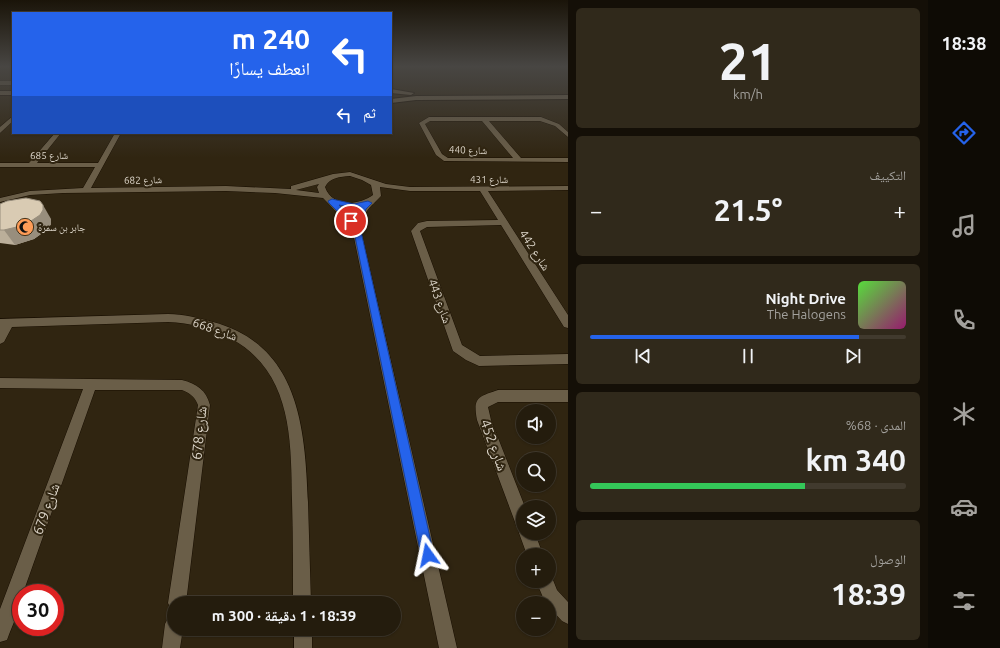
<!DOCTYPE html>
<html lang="ar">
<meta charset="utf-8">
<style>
:root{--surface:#241c0d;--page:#30291b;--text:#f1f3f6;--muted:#a3a19d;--line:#413a2e;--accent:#2563eb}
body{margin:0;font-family:Ubuntu,"Noto Naskh Arabic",sans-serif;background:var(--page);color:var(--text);direction:rtl;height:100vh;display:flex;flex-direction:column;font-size:15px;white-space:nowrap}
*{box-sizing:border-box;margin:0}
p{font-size:13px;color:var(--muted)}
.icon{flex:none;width:22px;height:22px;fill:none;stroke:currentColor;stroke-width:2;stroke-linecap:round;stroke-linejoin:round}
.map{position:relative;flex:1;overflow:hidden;direction:ltr}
.details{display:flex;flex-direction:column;gap:8px;padding:8px;background:#140f07;width:360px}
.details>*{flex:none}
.banner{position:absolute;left:12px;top:12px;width:380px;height:122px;border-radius:0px;box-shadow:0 1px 3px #0004,0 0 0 1px var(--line);direction:rtl;background:#2563eb;color:#fff;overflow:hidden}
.controls{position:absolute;left:516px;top:404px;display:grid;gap:8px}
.controls a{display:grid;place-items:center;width:40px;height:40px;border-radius:50%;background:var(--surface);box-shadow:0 1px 3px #0004,0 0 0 1px var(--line);font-size:20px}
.speed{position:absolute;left:12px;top:584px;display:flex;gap:8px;font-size:20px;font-weight:700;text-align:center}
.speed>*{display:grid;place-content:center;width:52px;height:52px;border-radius:50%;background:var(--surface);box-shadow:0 1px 3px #0004,0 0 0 1px var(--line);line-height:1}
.speed .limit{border:6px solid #d22;background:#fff;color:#111}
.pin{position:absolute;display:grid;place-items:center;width:34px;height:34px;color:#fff;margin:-17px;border:2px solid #fff;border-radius:50%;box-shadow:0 1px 4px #0007}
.me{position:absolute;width:44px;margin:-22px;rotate:348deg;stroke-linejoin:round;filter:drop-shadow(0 0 3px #0008)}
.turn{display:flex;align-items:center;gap:14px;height:84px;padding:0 16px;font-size:18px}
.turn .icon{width:52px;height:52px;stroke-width:2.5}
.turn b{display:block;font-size:28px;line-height:34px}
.then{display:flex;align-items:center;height:38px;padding:0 16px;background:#0003;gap:8px;font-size:15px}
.big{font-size:30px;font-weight:700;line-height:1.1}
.details .tile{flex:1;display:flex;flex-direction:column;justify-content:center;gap:6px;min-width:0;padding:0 14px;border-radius:6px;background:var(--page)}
.details .dial{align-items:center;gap:0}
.dial b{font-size:52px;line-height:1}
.song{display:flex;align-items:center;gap:12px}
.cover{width:48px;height:48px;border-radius:6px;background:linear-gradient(135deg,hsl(110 70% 55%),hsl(320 70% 35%))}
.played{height:4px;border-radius:2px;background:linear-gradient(90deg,var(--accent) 85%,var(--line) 85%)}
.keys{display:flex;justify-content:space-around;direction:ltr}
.heat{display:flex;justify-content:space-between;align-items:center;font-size:22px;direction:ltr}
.charge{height:6px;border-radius:3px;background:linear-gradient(90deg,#34c759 68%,var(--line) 0)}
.trip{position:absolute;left:167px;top:596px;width:234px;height:40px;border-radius:20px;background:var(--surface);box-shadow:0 1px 3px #0004,0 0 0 1px var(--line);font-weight:700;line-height:40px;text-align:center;direction:rtl}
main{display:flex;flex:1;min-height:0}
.tabs{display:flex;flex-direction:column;width:72px;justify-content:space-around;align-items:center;background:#0e0b05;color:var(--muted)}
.tabs .icon{width:28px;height:28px}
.tabs .current{color:var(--accent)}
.tabs b{font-size:18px;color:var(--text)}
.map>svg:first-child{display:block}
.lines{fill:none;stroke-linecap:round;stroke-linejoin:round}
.street-casing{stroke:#180e00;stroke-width:1}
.secondary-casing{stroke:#180e00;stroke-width:2}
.street{fill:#6a5e48;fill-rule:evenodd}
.secondary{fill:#6a5e48;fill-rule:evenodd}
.wall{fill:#bbaf9a}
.shaded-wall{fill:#988e7d}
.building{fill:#d9cbb3;stroke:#988e7d}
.route{fill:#2563eb;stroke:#184099}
.labels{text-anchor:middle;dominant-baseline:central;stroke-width:4;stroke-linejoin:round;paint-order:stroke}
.far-street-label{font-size:10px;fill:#dcd5c9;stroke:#302511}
.far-poi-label{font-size:10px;fill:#dcd5c9;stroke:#302511;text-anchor:start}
.street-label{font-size:12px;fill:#dcd5c9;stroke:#302511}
.near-street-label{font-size:14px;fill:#dcd5c9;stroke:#302511}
</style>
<main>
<nav class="tabs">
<b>18:38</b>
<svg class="icon current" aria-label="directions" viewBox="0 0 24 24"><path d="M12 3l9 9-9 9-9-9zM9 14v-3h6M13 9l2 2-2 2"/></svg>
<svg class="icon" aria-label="music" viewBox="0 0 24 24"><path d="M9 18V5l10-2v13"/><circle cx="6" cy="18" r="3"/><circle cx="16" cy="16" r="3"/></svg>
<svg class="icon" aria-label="phone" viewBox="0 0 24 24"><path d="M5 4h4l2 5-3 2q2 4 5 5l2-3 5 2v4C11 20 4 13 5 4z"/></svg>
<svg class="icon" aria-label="climate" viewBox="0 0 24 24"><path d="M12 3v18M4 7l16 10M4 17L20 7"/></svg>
<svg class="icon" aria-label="car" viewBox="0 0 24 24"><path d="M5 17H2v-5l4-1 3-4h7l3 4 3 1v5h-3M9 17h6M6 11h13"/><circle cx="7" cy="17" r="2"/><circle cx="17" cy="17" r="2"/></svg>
<svg class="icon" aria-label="filters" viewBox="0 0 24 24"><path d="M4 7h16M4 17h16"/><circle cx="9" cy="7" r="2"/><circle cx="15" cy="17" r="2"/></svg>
</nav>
<section class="details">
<div class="tile dial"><b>21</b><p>km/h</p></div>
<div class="tile"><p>التكييف</p>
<div class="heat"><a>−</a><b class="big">21.5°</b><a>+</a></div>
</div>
<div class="tile">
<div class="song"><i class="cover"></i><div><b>Night Drive</b><p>The Halogens</p></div></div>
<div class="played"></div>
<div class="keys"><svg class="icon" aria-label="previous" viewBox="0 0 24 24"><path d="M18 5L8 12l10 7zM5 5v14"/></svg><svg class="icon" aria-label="pause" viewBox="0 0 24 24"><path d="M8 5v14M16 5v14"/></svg><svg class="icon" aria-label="next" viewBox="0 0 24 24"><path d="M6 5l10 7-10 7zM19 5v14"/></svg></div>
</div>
<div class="tile"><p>المدى · 68%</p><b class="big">340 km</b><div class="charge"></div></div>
<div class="tile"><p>الوصول</p><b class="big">18:39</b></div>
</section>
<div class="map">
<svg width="568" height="648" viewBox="0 0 568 648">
<rect width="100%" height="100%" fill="#302511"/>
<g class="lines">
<defs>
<g id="street">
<rect x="0" y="81" width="13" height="4"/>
<polygon points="13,116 13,121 0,133 0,127"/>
<path d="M541 117 559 124 568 132V137L555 126 540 121H489L521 158H568V162L444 161 436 155 419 123 429 117ZM430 121H482L513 158H448L442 154 425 124Z"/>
<path d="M55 133H61L37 163H98L115 133H121L91 188 226 186 291 189V186L333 174 350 172 386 184 410 187 568 186V190L488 191 568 315V328L564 327 501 225 427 227 420 231 462 345 480 356 568 354V364L479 366 466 360 453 351 411 231 418 223 427 221 498 220 480 191H410L380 187 381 196C369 209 366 208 360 227L457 648H439L352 228 323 198 275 193 226 191 63 193 30 195 0 202V198L30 191 83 188 95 167H0V163H29ZM350 176 362 180 371 185 373 195C358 206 332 207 325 187 330 177 340 177 350 176ZM319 184 317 187 319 193 296 190ZM361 206 356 213 354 220 341 207Z"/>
<path d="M168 314C184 314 198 318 213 322 299 345 305 427 308 502 309 536 310 569 311 603H293C293 569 293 534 292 500 291 439 292 373 232 339 213 328 190 323 168 322L12 327 4 342 0 344V319Z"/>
<path d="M0 378 182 380C197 384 206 390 210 405L186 603H174V611L171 609 168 603 198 405C195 397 190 393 182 390H95L23 593H21C21 608 12 626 7 640L0 642V609L83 389 0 388Z"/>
<path d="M498 390H568V402H498L488 407 491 420 525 507H523V533H535L543 555H527L519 533 521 529 517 528 515 522 477 420C473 398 477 397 498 390Z"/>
<polygon points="549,574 551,575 557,590 568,602 568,624 562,621 549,607 549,603 545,602 536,581 549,581"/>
<polygon points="174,615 174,629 183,629 180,648 162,648 165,624 168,618"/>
<rect x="294" y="629" width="18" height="19"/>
</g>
<g id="secondary">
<polygon points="391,89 414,93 411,95 391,93"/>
<rect x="0" y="91" width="13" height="4"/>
<polygon points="568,95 568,99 416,100 391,103 391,99 416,96"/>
</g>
</defs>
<use href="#street" class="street-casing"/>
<use href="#secondary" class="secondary-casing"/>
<use href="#street" class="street"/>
<use href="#secondary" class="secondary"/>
</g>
<polygon class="wall" points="0,204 51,219 51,224 48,229 34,239 15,245 0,243"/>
<polygon class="shaded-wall" points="43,205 51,219 51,224 48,229 34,239 15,245 4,230"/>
<polygon class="building" points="26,198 40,201 43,205 43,210 40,215 25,225 4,230 0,230 0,204 7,201"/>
<linearGradient id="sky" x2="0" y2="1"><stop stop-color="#1a1409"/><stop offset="0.42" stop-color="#484643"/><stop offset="1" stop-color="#484643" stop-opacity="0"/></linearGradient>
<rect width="568" height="158" fill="url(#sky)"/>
<polygon class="route" points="332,199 354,204 368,201 372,203 366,209 360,227 434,555 432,560 428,562 423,560 421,555 353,227 360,206 354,208 339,205 354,221 348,222 329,203 328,201"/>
<defs>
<symbol id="mosque-disc" viewBox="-11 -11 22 22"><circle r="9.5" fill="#fe9c57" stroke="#302511"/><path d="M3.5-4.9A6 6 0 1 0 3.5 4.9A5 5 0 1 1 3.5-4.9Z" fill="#111"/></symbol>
</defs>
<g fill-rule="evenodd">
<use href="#mosque-disc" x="15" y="217" width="20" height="20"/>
</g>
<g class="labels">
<g class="far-street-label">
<text transform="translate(468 150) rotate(2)">شارع 440</text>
<text x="49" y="155">شارع 685</text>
<text x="489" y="179">شارع 431</text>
<text transform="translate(143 180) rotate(-1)">شارع 682</text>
</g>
<g class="far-poi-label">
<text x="38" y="227">جابر بن سمرة</text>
</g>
<g class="street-label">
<text transform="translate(535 250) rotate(57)">شارع 442</text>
<text transform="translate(440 301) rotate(70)">شارع 443</text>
<text transform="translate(215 329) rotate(19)">شارع 668</text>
</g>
<g class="near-street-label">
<text transform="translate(199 433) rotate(-84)">شارع 678</text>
<text transform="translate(494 445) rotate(70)">شارع 452</text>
<text transform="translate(46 509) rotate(-70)">شارع 679</text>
</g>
</g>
</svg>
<div class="controls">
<a><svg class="icon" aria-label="sound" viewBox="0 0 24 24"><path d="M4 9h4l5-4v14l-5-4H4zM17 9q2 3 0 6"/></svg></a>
<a><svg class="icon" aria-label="search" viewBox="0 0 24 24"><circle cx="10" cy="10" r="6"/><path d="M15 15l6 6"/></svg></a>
<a><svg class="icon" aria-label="layers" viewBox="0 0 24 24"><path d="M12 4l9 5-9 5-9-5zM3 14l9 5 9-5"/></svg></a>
<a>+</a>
<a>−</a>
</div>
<div class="speed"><div class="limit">30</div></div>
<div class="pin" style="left:351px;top:221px;background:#d93025"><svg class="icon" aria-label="arrive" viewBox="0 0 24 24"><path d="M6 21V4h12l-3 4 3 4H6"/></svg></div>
<svg class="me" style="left:428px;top:555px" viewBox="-20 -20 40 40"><path d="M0-17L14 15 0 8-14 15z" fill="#2563eb" stroke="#fff" stroke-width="4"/></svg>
<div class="trip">18:39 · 1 دقيقة · 300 m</div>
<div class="banner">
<div class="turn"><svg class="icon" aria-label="left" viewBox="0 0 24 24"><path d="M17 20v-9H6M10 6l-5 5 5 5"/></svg><div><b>240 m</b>انعطف يسارًا</div></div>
<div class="then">ثم<svg class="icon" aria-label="left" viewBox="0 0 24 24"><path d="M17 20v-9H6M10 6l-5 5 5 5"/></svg></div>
</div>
</div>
</main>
